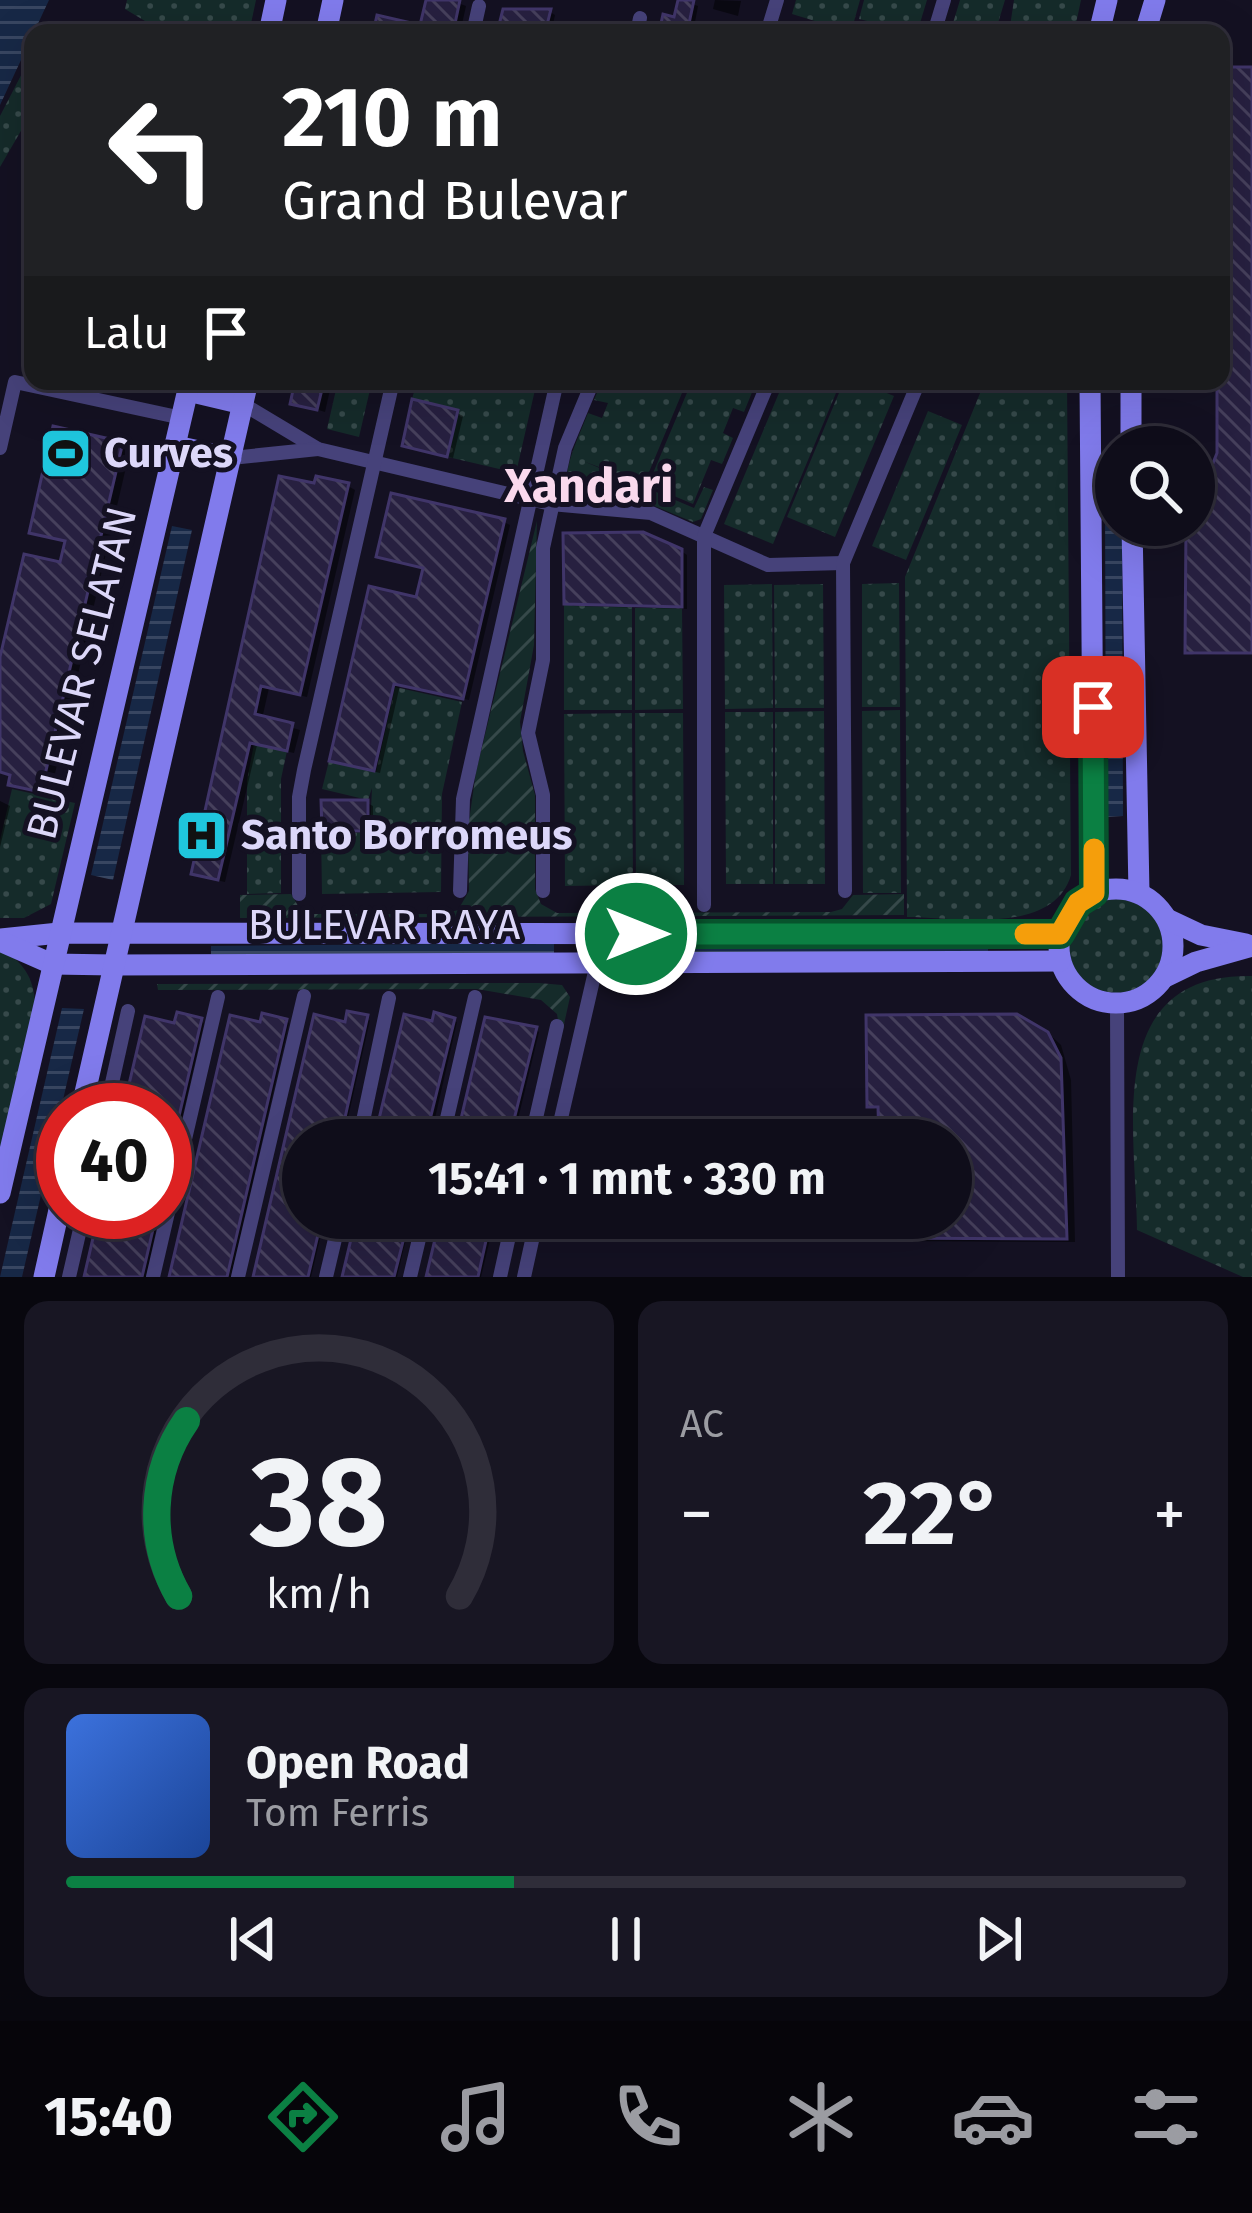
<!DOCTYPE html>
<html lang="id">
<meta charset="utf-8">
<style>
:root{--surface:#0f0d1a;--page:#181623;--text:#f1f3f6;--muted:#9b9ca2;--line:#2f2d39;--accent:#0b8043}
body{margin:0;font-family:"Fira Sans",sans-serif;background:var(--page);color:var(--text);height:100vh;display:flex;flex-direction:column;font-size:45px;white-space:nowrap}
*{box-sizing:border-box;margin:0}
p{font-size:39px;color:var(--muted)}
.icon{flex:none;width:66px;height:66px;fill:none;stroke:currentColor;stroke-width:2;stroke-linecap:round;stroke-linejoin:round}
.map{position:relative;height:1277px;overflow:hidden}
.sheet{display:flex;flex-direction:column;gap:24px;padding:24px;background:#08070e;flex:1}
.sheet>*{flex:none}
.top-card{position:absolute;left:24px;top:24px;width:1206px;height:366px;border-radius:24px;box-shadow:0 12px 48px #0002,0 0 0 3px var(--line);background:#202124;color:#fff;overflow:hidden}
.controls{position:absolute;left:1095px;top:426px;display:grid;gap:24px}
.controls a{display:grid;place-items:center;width:120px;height:120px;border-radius:50%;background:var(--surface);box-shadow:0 12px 48px #0002,0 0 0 3px var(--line);font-size:60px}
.speed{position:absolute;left:36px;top:1083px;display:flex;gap:24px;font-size:60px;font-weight:700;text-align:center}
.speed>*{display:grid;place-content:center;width:156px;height:156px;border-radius:50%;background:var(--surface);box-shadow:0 12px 48px #0002,0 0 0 3px var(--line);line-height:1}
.speed .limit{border:18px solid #d22;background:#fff;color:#111}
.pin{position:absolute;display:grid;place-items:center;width:102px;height:102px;color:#fff;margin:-51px;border-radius:24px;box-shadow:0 6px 18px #0006}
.me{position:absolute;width:132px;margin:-66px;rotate:90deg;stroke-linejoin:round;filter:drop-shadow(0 0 9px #0008)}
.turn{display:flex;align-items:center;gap:42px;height:252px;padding:0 60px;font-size:54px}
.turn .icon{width:156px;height:156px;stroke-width:2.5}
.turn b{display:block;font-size:84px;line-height:102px}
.then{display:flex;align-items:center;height:114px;padding:0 60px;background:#0003;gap:24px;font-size:45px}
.big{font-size:90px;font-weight:700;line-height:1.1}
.sheet .widget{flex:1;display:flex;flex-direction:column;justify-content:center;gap:18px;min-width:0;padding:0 42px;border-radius:24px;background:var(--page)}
.sheet .dial{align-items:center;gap:0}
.dial svg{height:312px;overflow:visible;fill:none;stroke:var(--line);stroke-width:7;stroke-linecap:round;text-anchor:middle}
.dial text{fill:var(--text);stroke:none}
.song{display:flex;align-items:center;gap:36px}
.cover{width:144px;height:144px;border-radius:18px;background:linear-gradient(135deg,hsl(220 70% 55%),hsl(220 70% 35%))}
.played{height:12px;border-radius:6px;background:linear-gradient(90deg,var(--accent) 40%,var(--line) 40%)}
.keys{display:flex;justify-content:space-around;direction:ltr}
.heat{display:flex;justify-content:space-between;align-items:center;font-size:66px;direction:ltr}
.sheet .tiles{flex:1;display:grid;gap:24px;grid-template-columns:1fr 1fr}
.widget:last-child{grid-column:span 2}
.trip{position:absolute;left:282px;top:1119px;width:690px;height:120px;border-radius:60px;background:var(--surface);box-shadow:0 12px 48px #0002,0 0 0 3px var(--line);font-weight:700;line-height:120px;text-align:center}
.menu{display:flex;height:192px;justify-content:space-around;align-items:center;background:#06050a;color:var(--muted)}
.menu .icon{width:84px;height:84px}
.menu .on{color:var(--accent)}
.menu b{font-size:54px;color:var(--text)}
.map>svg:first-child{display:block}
.grass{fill:url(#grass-dots)}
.garden{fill:url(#garden-furrows)}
.water{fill:url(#water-rules)}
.shadow{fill:#0007}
.building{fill:url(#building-back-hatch);stroke:#403569;stroke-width:3}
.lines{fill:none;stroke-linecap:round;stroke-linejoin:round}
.street{stroke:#46427a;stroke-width:14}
.secondary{stroke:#817bec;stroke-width:21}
.route-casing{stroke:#07532c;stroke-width:30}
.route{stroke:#0b8043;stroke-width:21}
.slow{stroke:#f59e0b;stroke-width:21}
.labels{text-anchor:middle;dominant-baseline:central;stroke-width:10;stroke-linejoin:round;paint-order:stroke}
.poi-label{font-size:42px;font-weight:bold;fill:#dcd7f9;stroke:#141122;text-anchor:start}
.street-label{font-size:42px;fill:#dcd7f9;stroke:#141122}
.quarter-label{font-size:48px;font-weight:bold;fill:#fad9ed;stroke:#141122}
</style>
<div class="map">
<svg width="1252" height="1277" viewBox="0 0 1252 1277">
<defs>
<pattern id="grass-dots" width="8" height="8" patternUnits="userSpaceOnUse" patternTransform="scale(3)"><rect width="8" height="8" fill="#152b2a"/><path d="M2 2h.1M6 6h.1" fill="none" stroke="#36494a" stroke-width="1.8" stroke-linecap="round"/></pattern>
<pattern id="garden-furrows" width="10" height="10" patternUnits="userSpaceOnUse" patternTransform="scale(3)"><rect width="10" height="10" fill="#152b2a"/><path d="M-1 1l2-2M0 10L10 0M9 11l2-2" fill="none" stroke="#36494a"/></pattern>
<pattern id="water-rules" width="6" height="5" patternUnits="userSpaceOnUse" patternTransform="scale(3)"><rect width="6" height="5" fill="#172846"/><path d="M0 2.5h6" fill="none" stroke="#384661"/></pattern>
<pattern id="building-back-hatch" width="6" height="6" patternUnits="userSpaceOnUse" patternTransform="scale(3)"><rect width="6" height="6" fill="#272040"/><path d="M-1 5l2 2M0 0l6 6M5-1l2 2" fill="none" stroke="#46405c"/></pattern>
</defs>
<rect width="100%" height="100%" fill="#141122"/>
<g class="grass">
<polygon points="127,0 256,0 249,33 138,33 145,21 125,9"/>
<polygon points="796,0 860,0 851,32 792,14"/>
<polygon points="864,0 927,0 917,33 859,19"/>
<polygon points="960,0 1005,0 995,33 950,33"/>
<polygon points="1014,0 1081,0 1074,33 1009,33"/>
<polygon points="33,52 33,110 0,167 0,116"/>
<polygon points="338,381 372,381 359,437 327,429"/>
<polygon points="417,381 537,381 516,473 448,457 459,410 412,399"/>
<path d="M602 381H687L644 484 583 461 694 508 704 487 713 490 701 519 693 522 645 502 578 501 568 496C561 470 579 437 588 413L602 418 608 403 594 400Z"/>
<polygon points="692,381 744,381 755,385 744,412 733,408 723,433 733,438 722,464 711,460 693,504 648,485"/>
<polygon points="784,381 841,381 773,544 724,524"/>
<polygon points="844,381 857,381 894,396 835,537 787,517"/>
<path d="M985 381H1067L1071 875C1053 936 957 917 907 917L905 577Z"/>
<polygon points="928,411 962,425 906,560 872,546"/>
<polygon points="899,583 900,707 862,707 862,584"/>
<polygon points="772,584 773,708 725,709 724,585"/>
<polygon points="823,584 824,708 775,708 774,585"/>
<polygon points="632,603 632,710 564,710 564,604"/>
<polygon points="682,607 683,709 635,710 635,608"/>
<polygon points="395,687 462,702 442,794 441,892 322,894 321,831 370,831 372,788 368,800 322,789 329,761 376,772"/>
<polygon points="900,710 901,893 863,893 862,711"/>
<polygon points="824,711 825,884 775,884 775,712"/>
<polygon points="725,712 773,712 773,884 726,884"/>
<polygon points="632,713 633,885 565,886 564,714"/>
<polygon points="635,713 683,713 684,885 636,885"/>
<polygon points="254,744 287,751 281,779 281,893 247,894 247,780"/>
<polygon points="12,789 75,803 51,904 24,918 0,918 0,840"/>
<circle cx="1116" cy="946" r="47"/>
<path d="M0 949C23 961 34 978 35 1004L0 1163Z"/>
<path d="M1252 976V1277H1243L1137 1230C1136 1129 1102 973 1252 976Z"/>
</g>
<g class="garden">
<polygon points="537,521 534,645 520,722 523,751 535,795 535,889 541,904 557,913 831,912 842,909 853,895 904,894 904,915 240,918 240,895 291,894 300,909 312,914 444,914 458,910 469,891 468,828 476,772"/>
<polygon points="539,983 562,985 570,997 561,1038 557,1014 541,1000 477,989 158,990 157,984"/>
</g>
<g class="water">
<polygon points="0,0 49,0 0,105"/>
<polygon points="1105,494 1116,494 1116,525 1122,525 1123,816 1106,817"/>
<polygon points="172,526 192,530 113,880 91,875"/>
<polygon points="988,942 988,954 644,955 645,943"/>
<polygon points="554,943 554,956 211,959 211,946"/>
<polygon points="62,1008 84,1009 22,1277 0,1277"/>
</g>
<g class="shadow">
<polygon points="429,0 450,0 466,6 460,33 376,33 423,28"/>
<polygon points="681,0 698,6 693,33 662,33 676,20"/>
<polygon points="715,0 741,1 738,16 713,9"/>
<polygon points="550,12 555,15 551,33 500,33"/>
<polygon points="1221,70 1252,70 1252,654 1194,655 1188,652 1189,525 1194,525 1194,514 1220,454"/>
<polygon points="298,381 332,381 325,412 293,402"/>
<polygon points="457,413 463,416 453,458 405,445"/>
<polygon points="122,445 130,450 50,795 20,788 11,783 13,776 0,773 0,670 62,566 68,542 32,531"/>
<polygon points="348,486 355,490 307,697 269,688 262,719 300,730 294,753 257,745 225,882 202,877 194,872 317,487"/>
<polygon points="504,522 510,525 469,700 400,685 380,773 338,763 418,600 426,568"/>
<polygon points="681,551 687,555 687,609 573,606 567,602"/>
<polygon points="0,801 10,806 0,847"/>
<polygon points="367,803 373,806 373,833 330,833 325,830"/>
<polygon points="316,1018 347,1025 370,1020 343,1140 303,1140 303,1218 325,1218 311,1277 256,1277"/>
<polygon points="1022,1018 1045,1030 1061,1045 1071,1080 1075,1242 884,1241 875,1236 875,1218 951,1218 951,1140 882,1140 878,1110 870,1106"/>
<polygon points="200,1021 204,1023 165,1192 165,1110 126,1110 177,1026"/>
<polygon points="286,1021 289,1023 231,1277 172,1277 262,1025"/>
<polygon points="454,1021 457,1022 430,1140 377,1140 434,1024"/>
<polygon points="536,1030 539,1032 513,1140 460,1140"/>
<polygon points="102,1212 160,1212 146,1277 87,1277"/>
<polygon points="359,1218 411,1218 397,1277 345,1277"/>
<polygon points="442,1218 495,1218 481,1277 428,1277"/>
</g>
<g class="building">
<polygon points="426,0 460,0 453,33 373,33 377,15 420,25"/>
<polygon points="678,0 694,0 687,33 659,33 663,14 674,17"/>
<polygon points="503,9 551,9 545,33 497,33"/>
<polygon points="1221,67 1252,67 1252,653 1185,653 1186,525 1194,525 1194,511 1217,453 1217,381 1221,381"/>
<polygon points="295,381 324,381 317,410 290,404"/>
<polygon points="412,399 458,410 447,457 402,446"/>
<polygon points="53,426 123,442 41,792 8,785 10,775 0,772 0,657 24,554 60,562 65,541 29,533"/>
<polygon points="279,476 314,483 316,476 349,483 300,695 261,686 255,714 293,723 287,751 250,743 218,880 191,874"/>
<polygon points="391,493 505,519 463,699 394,684 374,771 329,761 369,586 416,597 423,568 376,557"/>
<polygon points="643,532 682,549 682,607 564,604 563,533"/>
<polygon points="321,800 368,800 368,831 322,831"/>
<polygon points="347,1011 368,1015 340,1140 303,1140 303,1218 322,1218 308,1277 253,1277 314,1014 345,1022"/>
<polygon points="177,1012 202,1018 168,1163 165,1110 123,1110 145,1016 174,1023"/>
<polygon points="434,1012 455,1018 425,1140 374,1140 404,1014 432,1021"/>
<polygon points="262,1013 287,1019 227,1277 169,1277 230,1015 260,1022"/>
<polygon points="1017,1014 1048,1032 1061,1058 1067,1239 872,1238 872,1218 951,1218 951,1140 879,1140 878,1107 867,1107 866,1015"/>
<polygon points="485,1017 537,1027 509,1140 456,1140"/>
<polygon points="99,1212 127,1217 129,1212 157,1212 142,1277 84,1277"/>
<polygon points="356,1218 409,1218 394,1277 342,1277"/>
<polygon points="440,1218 491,1218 478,1277 426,1277"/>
</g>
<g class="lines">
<g class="street">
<polyline points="473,33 479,6"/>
<polyline points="637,33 640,18"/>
<polyline points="767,33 777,0"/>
<polyline points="934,33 944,0"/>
<polyline points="243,404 318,449 551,504 651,513 768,565 843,563"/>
<polyline points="0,448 15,382 182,418"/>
<polyline points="231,458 318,449"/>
<polyline points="460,891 463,799 557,381"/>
<polyline points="543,891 543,795 528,733 543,660 543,548 565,448 593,381"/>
<polyline points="845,891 843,563 919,381"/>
<polyline points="299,894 299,797 304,770 393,381"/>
<polyline points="704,905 704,536 769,381"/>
<polyline points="1117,1004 1118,1277"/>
<polyline points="106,1110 128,1011"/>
<polyline points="359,1140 389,998"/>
<polyline points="442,1140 475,997"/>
<polyline points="531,1140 557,1026"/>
<polyline points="556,1140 597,963 597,934"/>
<polyline points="69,1277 84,1212"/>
<polyline points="153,1277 218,997"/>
<polyline points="238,1277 304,996"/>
<polyline points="326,1277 340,1218"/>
<polyline points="410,1277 424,1218"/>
<polyline points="500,1277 513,1218"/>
<polyline points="524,1277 537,1218"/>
</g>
<g class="secondary">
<polyline points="269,33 276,0"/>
<polyline points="326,33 333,0"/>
<polyline points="1099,33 1107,0"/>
<polyline points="1145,33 1155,0"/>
<polyline points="1090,381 1094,893"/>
<polyline points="188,391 243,404"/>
<polyline points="176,446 231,458"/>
<polyline points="1131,447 1131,381"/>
<polyline points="1132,525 1139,893"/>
<circle cx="1116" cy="946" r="57"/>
<polyline points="1167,919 1201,935 1246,944"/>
<polyline points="0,939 59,933 1060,934"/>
<polyline points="0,941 52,964 114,965 1060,961"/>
<polyline points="1165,977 1196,962 1252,946"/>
<polyline points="81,1110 248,381"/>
<polyline points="0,1193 190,381"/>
<polyline points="44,1277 63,1192"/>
</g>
</g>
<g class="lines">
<defs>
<polyline id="route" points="636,934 1060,934 1078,903 1094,893 1093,707"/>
</defs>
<use href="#route" class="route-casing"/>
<use href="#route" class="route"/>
<polyline class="slow" points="1025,934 1060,934 1078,903 1094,893 1094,849"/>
</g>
<defs>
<symbol id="stadium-square" viewBox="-11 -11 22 22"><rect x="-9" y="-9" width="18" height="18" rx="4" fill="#1fc6dd" stroke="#141122"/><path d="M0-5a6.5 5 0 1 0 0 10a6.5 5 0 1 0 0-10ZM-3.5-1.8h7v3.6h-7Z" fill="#111"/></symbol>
<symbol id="hospital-square" viewBox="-11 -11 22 22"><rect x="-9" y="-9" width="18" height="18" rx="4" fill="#1fc6dd" stroke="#141122"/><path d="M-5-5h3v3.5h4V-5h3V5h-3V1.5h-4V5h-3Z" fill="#111"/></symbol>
</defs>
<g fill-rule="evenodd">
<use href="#stadium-square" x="36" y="424" width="59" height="59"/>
<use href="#hospital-square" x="172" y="806" width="59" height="59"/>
</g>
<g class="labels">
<g class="poi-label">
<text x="104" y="453">Curves</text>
<text x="241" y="835">Santo Borromeus</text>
</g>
<g class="street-label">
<text transform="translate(82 673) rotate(-76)">BULEVAR SELATAN</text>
<text x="384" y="925">BULEVAR RAYA</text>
</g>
<g class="quarter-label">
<text x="589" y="486">Xandari</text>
</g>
</g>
</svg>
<div class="controls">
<a><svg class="icon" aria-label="search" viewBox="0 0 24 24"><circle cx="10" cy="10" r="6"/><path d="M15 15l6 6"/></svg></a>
</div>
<div class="speed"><div class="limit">40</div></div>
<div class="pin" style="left:1093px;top:707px;background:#d93025"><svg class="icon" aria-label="arrive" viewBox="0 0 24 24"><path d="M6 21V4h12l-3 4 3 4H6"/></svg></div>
<svg class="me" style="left:636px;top:934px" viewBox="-20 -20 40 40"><circle r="17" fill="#0b8043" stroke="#fff" stroke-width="3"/><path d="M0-11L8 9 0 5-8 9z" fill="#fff"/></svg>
<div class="trip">15:41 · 1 mnt · 330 m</div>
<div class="top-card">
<div class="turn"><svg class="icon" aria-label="left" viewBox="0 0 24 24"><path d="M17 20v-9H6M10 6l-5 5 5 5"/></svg><div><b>210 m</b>Grand Bulevar</div></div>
<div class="then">Lalu<svg class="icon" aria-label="arrive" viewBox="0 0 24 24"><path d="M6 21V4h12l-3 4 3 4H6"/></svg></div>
</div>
</div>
<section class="sheet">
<div class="tiles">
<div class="widget dial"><svg viewBox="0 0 100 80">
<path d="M14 69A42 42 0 1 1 86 69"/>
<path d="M14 69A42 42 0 0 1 16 24" stroke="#0b8043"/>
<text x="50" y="56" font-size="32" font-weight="700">38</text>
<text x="50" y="72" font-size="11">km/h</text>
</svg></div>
<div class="widget"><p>AC</p>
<div class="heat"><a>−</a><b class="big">22°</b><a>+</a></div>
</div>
<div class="widget">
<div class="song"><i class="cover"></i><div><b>Open Road</b><p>Tom Ferris</p></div></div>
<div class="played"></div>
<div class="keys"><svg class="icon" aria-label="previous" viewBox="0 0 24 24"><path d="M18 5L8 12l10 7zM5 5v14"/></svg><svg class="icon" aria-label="pause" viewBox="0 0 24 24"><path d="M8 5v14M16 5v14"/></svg><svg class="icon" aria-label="next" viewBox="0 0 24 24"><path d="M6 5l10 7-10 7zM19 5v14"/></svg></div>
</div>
</div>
</section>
<nav class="menu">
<b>15:40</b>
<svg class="icon on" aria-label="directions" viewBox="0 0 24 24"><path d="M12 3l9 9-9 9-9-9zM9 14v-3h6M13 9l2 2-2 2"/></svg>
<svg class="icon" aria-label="music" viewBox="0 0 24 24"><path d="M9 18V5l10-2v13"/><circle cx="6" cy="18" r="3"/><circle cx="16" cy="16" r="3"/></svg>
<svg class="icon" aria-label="phone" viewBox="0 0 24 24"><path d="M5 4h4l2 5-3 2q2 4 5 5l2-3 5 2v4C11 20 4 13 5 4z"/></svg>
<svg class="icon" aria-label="climate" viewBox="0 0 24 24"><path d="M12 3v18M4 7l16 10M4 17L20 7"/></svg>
<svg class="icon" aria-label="car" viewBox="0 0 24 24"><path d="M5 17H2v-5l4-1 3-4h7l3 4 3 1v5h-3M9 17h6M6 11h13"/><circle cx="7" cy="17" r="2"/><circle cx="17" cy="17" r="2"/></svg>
<svg class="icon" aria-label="filters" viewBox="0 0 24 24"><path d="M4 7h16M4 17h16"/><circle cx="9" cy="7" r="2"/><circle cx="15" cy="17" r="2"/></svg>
</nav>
